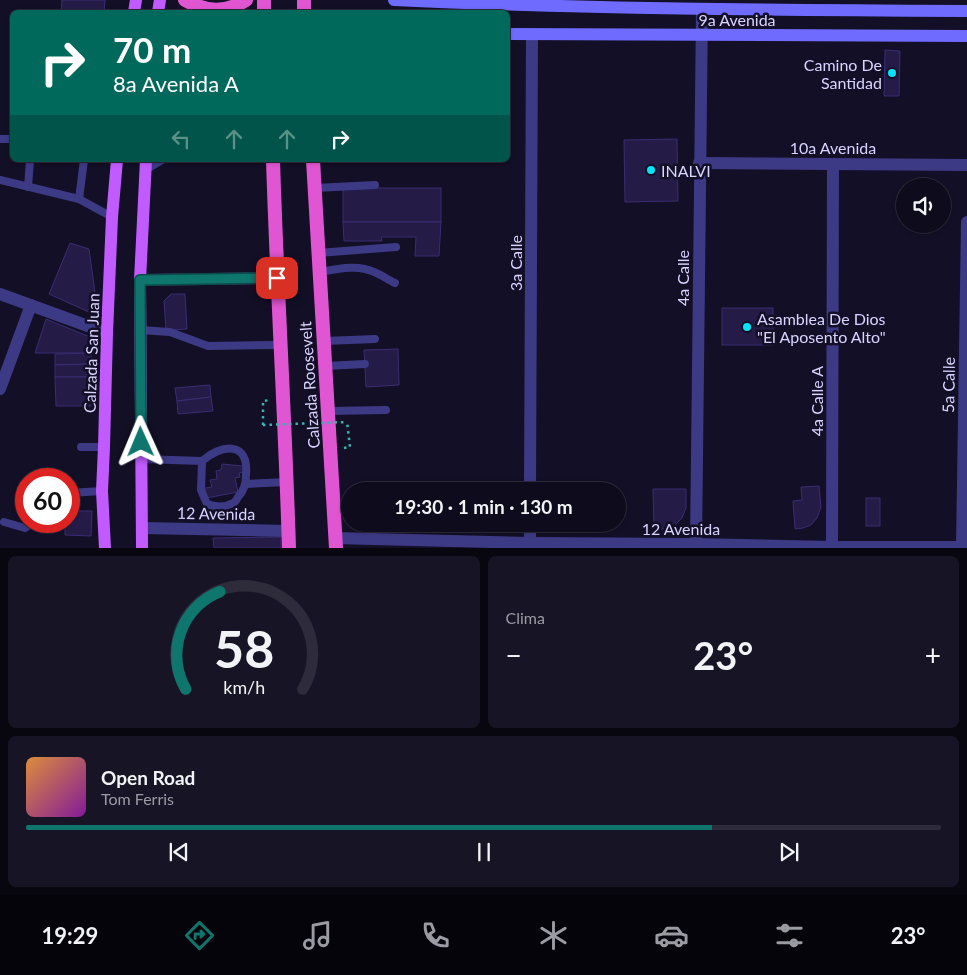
<!DOCTYPE html>
<html lang="es">
<meta charset="utf-8">
<style>
:root{--surface:#0e0b1c;--page:#171425;--text:#f1f3f6;--muted:#9b9ba3;--line:#2e2b3b;--accent:#0f766e}
body{margin:0;font-family:Lato,sans-serif;background:var(--page);color:var(--text);height:100vh;display:flex;flex-direction:column;font-size:19px;white-space:nowrap}
*{box-sizing:border-box;margin:0}
p{font-size:16px;color:var(--muted)}
.icon{flex:none;width:28px;height:28px;fill:none;stroke:currentColor;stroke-width:2;stroke-linecap:round;stroke-linejoin:round}
.map{position:relative;height:548px;overflow:hidden}
.details{display:flex;flex-direction:column;gap:8px;padding:8px;background:#08060f;flex:1}
.details>*{flex:none}
.guide{position:absolute;left:10px;top:10px;width:500px;height:152px;border-radius:8px;box-shadow:0 1px 4px #0004,0 0 0 1px var(--line);background:#00695c;color:#fff;overflow:hidden}
.tools{position:absolute;left:896px;top:178px;display:grid;gap:10px}
.tools a{display:grid;place-items:center;width:55px;height:55px;border-radius:50%;background:var(--surface);box-shadow:0 1px 4px #0004,0 0 0 1px var(--line);font-size:25px}
.speed{position:absolute;left:15px;top:468px;display:flex;gap:10px;font-size:25px;font-weight:700;text-align:center}
.speed>*{display:grid;place-content:center;width:65px;height:65px;border-radius:50%;background:var(--surface);box-shadow:0 1px 4px #0004,0 0 0 1px var(--line);line-height:1}
.speed .limit{border:8px solid #d22;background:#fff;color:#111}
.pin{position:absolute;display:grid;place-items:center;width:42px;height:42px;color:#fff;margin:-21px;border-radius:10px;box-shadow:0 2px 8px #0006}
.me{position:absolute;width:55px;margin:-28px;rotate:359deg;stroke-linejoin:round;filter:drop-shadow(0 0 4px #0008)}
.turn{display:flex;align-items:center;gap:18px;height:105px;padding:0 20px;font-size:22px}
.turn .icon{width:65px;height:65px;stroke-width:2.5}
.turn b{display:block;font-size:35px;line-height:42px}
.lanes{display:flex;align-items:center;height:48px;padding:0 20px;background:#0003;justify-content:center;gap:25px;direction:ltr}
.lanes .off{opacity:.35}
.big{font-size:38px;font-weight:700;line-height:1.1}
.details .tile{flex:1;display:flex;flex-direction:column;justify-content:center;gap:8px;min-width:0;padding:0 18px;border-radius:8px;background:var(--page)}
.details .dial{align-items:center;gap:0}
.dial svg{height:130px;overflow:visible;fill:none;stroke:var(--line);stroke-width:7;stroke-linecap:round;text-anchor:middle}
.dial text{fill:var(--text);stroke:none}
.song{display:flex;align-items:center;gap:15px}
.cover{width:60px;height:60px;border-radius:8px;background:linear-gradient(135deg,hsl(30 70% 55%),hsl(290 70% 35%))}
.played{height:5px;border-radius:2px;background:linear-gradient(90deg,var(--accent) 75%,var(--line) 75%)}
.keys{display:flex;justify-content:space-around;direction:ltr}
.heat{display:flex;justify-content:space-between;align-items:center;font-size:28px;direction:ltr}
.details .tiles{flex:1;display:grid;gap:8px;grid-template-columns:1fr 1fr}
.tile:last-child{grid-column:span 2}
.trip{position:absolute;left:341px;top:482px;width:285px;height:50px;border-radius:25px;background:var(--surface);box-shadow:0 1px 4px #0004,0 0 0 1px var(--line);font-weight:700;line-height:50px;text-align:center}
.dock{display:flex;height:80px;justify-content:space-around;align-items:center;background:#06040b;color:var(--muted)}
.dock .icon{width:35px;height:35px}
.dock .on{color:var(--accent)}
.dock b{font-size:22px;color:var(--text)}
.map>svg:first-child{display:block}
.building{fill:#241b47;stroke:#3b2d73}
.lines{fill:none;stroke-linecap:round;stroke-linejoin:round}
.path{stroke:#2fb8b0;stroke-width:2.5;stroke-dasharray:2.5 4;stroke-linecap:butt}
.service{stroke:#3d3a85;stroke-width:8}
.minor{stroke:#3d3a85;stroke-width:12}
.tertiary{stroke:#3d3a85;stroke-width:12}
.secondary{stroke:#6f6bff;stroke-width:12}
.primary{stroke:#c25bff;stroke-width:12}
.trunk{stroke:#e055d1;stroke-width:14}
.path-bridge{stroke:#2fb8b0;stroke-width:2.5;stroke-dasharray:2.5 4;stroke-linecap:butt}
.route-casing{stroke:#0a4d48;stroke-width:12}
.route{stroke:#0f766e;stroke-width:9}
.poi-dot{fill:#00e5ff;stroke:#130f26;stroke-width:2}
.labels{text-anchor:middle;dominant-baseline:central;stroke-width:5;stroke-linejoin:round;paint-order:stroke}
.street-label{font-size:16px;fill:#d9d4ff;stroke:#130f26}
.poi-label{font-size:16px;fill:#d9d4ff;stroke:#130f26;text-anchor:start}
</style>
<div class="map">
<svg width="967" height="548" viewBox="0 0 967 548">
<rect width="100%" height="100%" fill="#130f26"/>
<g class="building">
<polygon points="62,0 105,0 104,12 61,12"/>
<polygon points="885,50 900,51 899,96 884,96"/>
<polygon points="677,139 678,201 625,202 624,140"/>
<rect x="343" y="188" width="98" height="34"/>
<polygon points="343,222 441,222 439,256 415,256 416,237 381,237 382,241 344,241"/>
<polygon points="70,243 89,249 96,300 91,313 49,294"/>
<polygon points="171,294 185,294 187,329 166,330 164,301"/>
<rect x="722" y="308" width="51" height="37"/>
<polygon points="46,319 90,337 91,353 35,353"/>
<polygon points="398,349 399,385 366,387 364,350"/>
<polygon points="91,353 92,364 55,365 55,354"/>
<polygon points="92,364 92,377 55,377 55,365"/>
<polygon points="55,377 92,377 93,406 56,406"/>
<polygon points="210,385 211,397 177,401 175,388"/>
<polygon points="211,397 213,411 178,414 177,401"/>
<polygon points="222,464 243,466 244,472 239,473 240,477 235,478 238,492 206,498 205,488 212,487 210,480 217,479 216,471 221,470"/>
<polygon points="819,486 821,507 817,518 811,525 803,528 795,529 793,501 802,500 801,487"/>
<polygon points="653,489 686,489 686,508 682,518 674,526 666,529 654,529"/>
<rect x="866" y="498" width="14" height="28"/>
<polygon points="69,511 92,511 91,536 65,535 65,521 69,521"/>
<polygon points="370,524 398,524 398,525 370,526"/>
<polygon points="281,537 281,548 214,548 213,538"/>
</g>
<g class="lines">
<g class="path">
<polyline points="263,425 263,401 270,400"/>
<polyline points="344,448 350,447 347,422"/>
</g>
<g class="service">
<polyline points="0,139 12,139"/>
<polyline points="145,170 162,160"/>
<polyline points="0,180 79,199 112,217"/>
<polyline points="28,187 30,160"/>
<polyline points="315,188 375,185"/>
<polyline points="79,199 84,160"/>
<polyline points="318,253 396,247"/>
<path d="M320 272C337 269 358 264 374 272 382 275 388 280 395 283"/>
<polyline points="140,330 170,332 208,346 281,345"/>
<polyline points="324,341 375,339"/>
<polyline points="325,366 365,364"/>
<polyline points="328,411 386,410"/>
<polyline points="81,447 104,447"/>
<path d="M141 459 202 461C223 444 249 441 246 475 246 484 244 491 238 497 237 499 236 502 233 503 232 504 227 505 226 506 219 507 214 507 207 504L201 490 202 461"/>
<polyline points="246,484 287,482"/>
<polyline points="69,493 102,491"/>
<polyline points="4,522 25,528 34,521"/>
</g>
<g class="minor">
<polyline points="699,163 967,165"/>
<polyline points="140,280 277,278"/>
<polyline points="0,294 107,333"/>
<polyline points="0,389 31,305"/>
<polyline points="530,491 532,34"/>
<polyline points="142,528 288,531"/>
<polyline points="530,548 530,524"/>
<polyline points="696,548 702,9"/>
<polyline points="832,548 833,164"/>
<polyline points="962,548 967,222"/>
</g>
<polyline class="tertiary" points="335,538 530,543 696,544 832,547 967,547"/>
<g class="secondary">
<path d="M394 0C585 9 776 10 967 11"/>
<polyline points="508,34 967,36"/>
</g>
<g class="primary">
<polyline points="134,12 136,0"/>
<polyline points="158,12 160,0"/>
<polyline points="105,548 102,491 104,447 107,333 112,217 117,160"/>
<polyline points="142,548 140,280 146,160"/>
</g>
<g class="trunk">
<path d="M185 0C206 12 225 14 246 0"/>
<polyline points="264,0 264,12"/>
<polyline points="304,0 304,12"/>
<path d="M273 160C277 289 285 418 289 548"/>
<polyline points="313,160 336,548"/>
</g>
<polyline class="path-bridge" points="263,425 347,422"/>
</g>
<g class="lines">
<defs>
<polyline id="route" points="141,442 140,280 277,278"/>
</defs>
<use href="#route" class="route-casing"/>
<use href="#route" class="route"/>
</g>
<g class="poi-dot">
<circle cx="892" cy="73" r="5"/>
<circle cx="651" cy="170" r="5"/>
<circle cx="747" cy="327" r="5"/>
</g>
<g class="labels">
<g class="street-label">
<text x="737" y="19">9a Avenida</text>
<text x="833" y="147">10a Avenida</text>
<text transform="translate(515 263) rotate(-90)">3a Calle</text>
<text transform="translate(682 278) rotate(-90)">4a Calle</text>
<text transform="translate(91 353) rotate(-88)">Calzada San Juan</text>
<text transform="translate(309 385) rotate(-94)">Calzada Roosevelt</text>
<text transform="translate(948 385) rotate(-89)">5a Calle</text>
<text transform="translate(816 401) rotate(-90)">4a Calle A</text>
<text transform="translate(216 513) rotate(1)">12 Avenida</text>
<text x="681" y="528">12 Avenida</text>
</g>
<g class="poi-label">
<text x="882" y="64" text-anchor="end">Camino De<tspan x="882" dy="18">Santidad</tspan></text>
<text x="661" y="170">INALVI</text>
<text x="757" y="318">Asamblea De Dios<tspan x="757" dy="18">"El Aposento Alto"</tspan></text>
</g>
</g>
</svg>
<div class="tools">
<a><svg class="icon" aria-label="sound" viewBox="0 0 24 24"><path d="M4 9h4l5-4v14l-5-4H4zM17 9q2 3 0 6"/></svg></a>
</div>
<div class="speed"><div class="limit">60</div></div>
<div class="pin" style="left:277px;top:278px;background:#d93025"><svg class="icon" aria-label="arrive" viewBox="0 0 24 24"><path d="M6 21V4h12l-3 4 3 4H6"/></svg></div>
<svg class="me" style="left:141px;top:442px" viewBox="-20 -20 40 40"><path d="M0-17L14 15 0 8-14 15z" fill="#0f766e" stroke="#fff" stroke-width="4"/></svg>
<div class="trip">19:30 · 1 min · 130 m</div>
<div class="guide">
<div class="turn"><svg class="icon" aria-label="right" viewBox="0 0 24 24"><path d="M7 20v-9h11M14 6l5 5-5 5"/></svg><div><b>70 m</b>8a Avenida A</div></div>
<div class="lanes"><svg class="icon off" aria-label="left" viewBox="0 0 24 24"><path d="M17 20v-9H6M10 6l-5 5 5 5"/></svg><svg class="icon off" aria-label="ahead" viewBox="0 0 24 24"><path d="M12 20V5M6 11l6-6 6 6"/></svg><svg class="icon off" aria-label="ahead" viewBox="0 0 24 24"><path d="M12 20V5M6 11l6-6 6 6"/></svg><svg class="icon" aria-label="right" viewBox="0 0 24 24"><path d="M7 20v-9h11M14 6l5 5-5 5"/></svg></div>
</div>
</div>
<section class="details">
<div class="tiles">
<div class="tile dial"><svg viewBox="0 0 100 80">
<path d="M14 69A42 42 0 1 1 86 69"/>
<path d="M14 69A42 42 0 0 1 35 9" stroke="#0f766e"/>
<text x="50" y="56" font-size="32" font-weight="700">58</text>
<text x="50" y="72" font-size="11">km/h</text>
</svg></div>
<div class="tile"><p>Clima</p>
<div class="heat"><a>−</a><b class="big">23°</b><a>+</a></div>
</div>
<div class="tile">
<div class="song"><i class="cover"></i><div><b>Open Road</b><p>Tom Ferris</p></div></div>
<div class="played"></div>
<div class="keys"><svg class="icon" aria-label="previous" viewBox="0 0 24 24"><path d="M18 5L8 12l10 7zM5 5v14"/></svg><svg class="icon" aria-label="pause" viewBox="0 0 24 24"><path d="M8 5v14M16 5v14"/></svg><svg class="icon" aria-label="next" viewBox="0 0 24 24"><path d="M6 5l10 7-10 7zM19 5v14"/></svg></div>
</div>
</div>
</section>
<nav class="dock">
<b>19:29</b>
<svg class="icon on" aria-label="directions" viewBox="0 0 24 24"><path d="M12 3l9 9-9 9-9-9zM9 14v-3h6M13 9l2 2-2 2"/></svg>
<svg class="icon" aria-label="music" viewBox="0 0 24 24"><path d="M9 18V5l10-2v13"/><circle cx="6" cy="18" r="3"/><circle cx="16" cy="16" r="3"/></svg>
<svg class="icon" aria-label="phone" viewBox="0 0 24 24"><path d="M5 4h4l2 5-3 2q2 4 5 5l2-3 5 2v4C11 20 4 13 5 4z"/></svg>
<svg class="icon" aria-label="climate" viewBox="0 0 24 24"><path d="M12 3v18M4 7l16 10M4 17L20 7"/></svg>
<svg class="icon" aria-label="car" viewBox="0 0 24 24"><path d="M5 17H2v-5l4-1 3-4h7l3 4 3 1v5h-3M9 17h6M6 11h13"/><circle cx="7" cy="17" r="2"/><circle cx="17" cy="17" r="2"/></svg>
<svg class="icon" aria-label="filters" viewBox="0 0 24 24"><path d="M4 7h16M4 17h16"/><circle cx="9" cy="7" r="2"/><circle cx="15" cy="17" r="2"/></svg>
<b>23°</b>
</nav>
